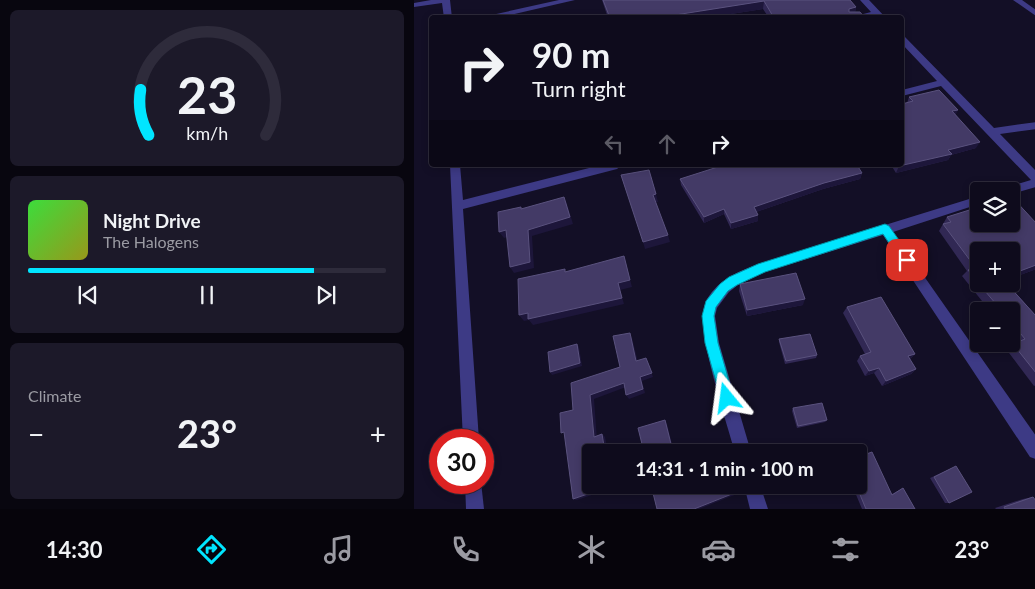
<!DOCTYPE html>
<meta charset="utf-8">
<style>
:root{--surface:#0e0b1c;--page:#1c1929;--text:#f1f3f6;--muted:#9b9ba3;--line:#2e2b3b;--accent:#00e5ff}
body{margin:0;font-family:Lato,sans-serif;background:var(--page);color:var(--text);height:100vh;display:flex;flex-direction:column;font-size:19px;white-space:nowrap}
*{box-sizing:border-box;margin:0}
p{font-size:16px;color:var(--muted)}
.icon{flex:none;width:28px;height:28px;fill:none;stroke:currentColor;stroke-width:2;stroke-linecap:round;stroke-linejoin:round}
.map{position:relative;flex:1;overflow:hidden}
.panel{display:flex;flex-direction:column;gap:10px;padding:10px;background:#08060f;width:414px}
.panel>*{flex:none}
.guide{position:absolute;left:15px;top:15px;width:475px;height:152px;border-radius:5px;box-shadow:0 2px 8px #0003,0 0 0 1px var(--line);background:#0e0b1c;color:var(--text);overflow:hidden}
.tools{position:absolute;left:556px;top:182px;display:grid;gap:10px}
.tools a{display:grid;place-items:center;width:50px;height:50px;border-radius:5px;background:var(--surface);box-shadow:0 2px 8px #0003,0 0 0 1px var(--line);font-size:25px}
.speed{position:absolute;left:15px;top:429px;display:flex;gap:10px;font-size:25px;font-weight:700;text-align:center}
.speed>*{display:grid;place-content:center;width:65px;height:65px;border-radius:50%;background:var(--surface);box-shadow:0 2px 8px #0003,0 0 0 1px var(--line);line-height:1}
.speed .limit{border:8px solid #d22;background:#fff;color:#111}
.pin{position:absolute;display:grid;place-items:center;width:42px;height:42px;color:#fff;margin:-21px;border-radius:10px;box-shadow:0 2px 8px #0006}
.me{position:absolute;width:55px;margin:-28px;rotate:344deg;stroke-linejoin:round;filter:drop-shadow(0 0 4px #0008)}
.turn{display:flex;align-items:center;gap:18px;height:105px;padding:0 20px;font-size:22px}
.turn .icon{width:65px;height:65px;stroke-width:2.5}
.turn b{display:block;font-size:35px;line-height:42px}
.lanes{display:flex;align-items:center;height:48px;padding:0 20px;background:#0003;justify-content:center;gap:25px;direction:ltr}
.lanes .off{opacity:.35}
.big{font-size:38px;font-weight:700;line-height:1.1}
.panel .tile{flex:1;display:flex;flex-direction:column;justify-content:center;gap:8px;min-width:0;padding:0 18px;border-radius:8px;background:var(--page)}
.panel .dial{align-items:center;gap:0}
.dial svg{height:130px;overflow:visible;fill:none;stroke:var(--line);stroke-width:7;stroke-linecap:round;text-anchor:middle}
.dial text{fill:var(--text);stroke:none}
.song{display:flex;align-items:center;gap:15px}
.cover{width:60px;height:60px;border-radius:8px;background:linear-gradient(135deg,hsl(120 70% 55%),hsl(60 70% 35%))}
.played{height:5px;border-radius:2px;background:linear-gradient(90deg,var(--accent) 80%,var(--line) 80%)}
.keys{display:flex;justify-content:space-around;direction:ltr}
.heat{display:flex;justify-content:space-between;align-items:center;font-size:28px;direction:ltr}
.trip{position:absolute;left:168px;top:444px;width:285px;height:50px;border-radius:5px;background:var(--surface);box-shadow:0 2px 8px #0003,0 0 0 1px var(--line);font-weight:700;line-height:50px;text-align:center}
.dock{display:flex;height:80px;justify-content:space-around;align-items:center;background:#06040b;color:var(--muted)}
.dock .icon{width:35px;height:35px}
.dock .current{color:var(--accent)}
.dock b{font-size:22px;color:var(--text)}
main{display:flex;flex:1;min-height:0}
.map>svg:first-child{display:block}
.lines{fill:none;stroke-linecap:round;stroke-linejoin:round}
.street{fill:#3d3a85;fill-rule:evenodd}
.wall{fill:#312854}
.shaded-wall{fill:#1d163a}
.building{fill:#433a66;stroke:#5a527e}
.route{fill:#00e5ff;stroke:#0095a6}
</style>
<main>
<section class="panel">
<div class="tile dial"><svg viewBox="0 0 100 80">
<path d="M14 69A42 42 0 1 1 86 69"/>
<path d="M14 69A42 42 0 0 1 9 41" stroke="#00e5ff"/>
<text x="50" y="56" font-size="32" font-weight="700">23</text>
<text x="50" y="72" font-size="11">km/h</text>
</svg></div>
<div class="tile">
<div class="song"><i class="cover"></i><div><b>Night Drive</b><p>The Halogens</p></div></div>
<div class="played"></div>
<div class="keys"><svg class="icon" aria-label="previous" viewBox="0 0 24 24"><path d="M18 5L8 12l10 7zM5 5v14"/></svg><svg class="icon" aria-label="pause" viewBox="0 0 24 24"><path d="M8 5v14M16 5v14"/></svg><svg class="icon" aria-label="next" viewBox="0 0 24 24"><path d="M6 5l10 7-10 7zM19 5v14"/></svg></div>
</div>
<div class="tile"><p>Climate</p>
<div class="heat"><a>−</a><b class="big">23°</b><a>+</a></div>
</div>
</section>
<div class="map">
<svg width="622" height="509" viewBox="0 0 622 509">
<rect width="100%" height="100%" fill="#130f26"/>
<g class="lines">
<g class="street">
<polygon points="17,0 36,0 38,18 30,18 28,3 0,7 0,3"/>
<polygon points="145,0 161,0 83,18 64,18"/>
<polygon points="446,0 455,0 472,18 461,16 434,18 457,12"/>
<polygon points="599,0 608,0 622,10 622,16"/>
<polygon points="488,36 491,37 580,128 622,122 622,129 586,134 622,171 622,187 598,194 598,191 588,191 590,188 617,180 527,86 488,96 488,90 523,81 488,44"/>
<polygon points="36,165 46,165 49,200 187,165 208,165 203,169 49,209 65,440 49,440"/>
<path d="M565 196V204L479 232 622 436V459L616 457 469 235 351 272 324 285 315 292 303 308 301 316 305 343 337 452H321C313 423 281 329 291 304 300 281 326 270 348 263Z"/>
<polygon points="51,482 67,482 70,509 52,509"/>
<polygon points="330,485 346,485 354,509 336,509"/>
</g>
</g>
<g class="wall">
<polygon points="188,0 436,0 442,7 441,12 451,18 355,18 349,9 291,18 194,18"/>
<polygon points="495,97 541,115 562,148 537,155 534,160 482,173 477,165 488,165 493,103"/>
<polygon points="448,173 446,179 409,189 342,212 344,221 317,229 310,214 290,223 267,185 266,179"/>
<polygon points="533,217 622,223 622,269 598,278 565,251 622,316 622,385 620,386 592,349 602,343 598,337 598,311 576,311 548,276 553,271 525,231"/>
<polygon points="326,284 389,305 333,316 325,291"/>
<polygon points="433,307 501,354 496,359 502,369 497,374 468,386 460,373 451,376 443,361 446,356 451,354 429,313"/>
<polygon points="365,339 403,355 402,358 371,364 365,342"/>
<polygon points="379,408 413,420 411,422 383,428 378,411"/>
<polygon points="538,468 535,503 531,503 516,478"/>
<polygon points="438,485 444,485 478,494 489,488 501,509 448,509"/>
<polygon points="619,497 622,509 582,509 581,508 609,499"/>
</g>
<g class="shaded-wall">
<polygon points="350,1 349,9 291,18 242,18"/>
<polygon points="442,7 441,14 434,16 435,9"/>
<polygon points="544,110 541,116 538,111"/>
<polygon points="566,142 562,148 537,155 534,160 482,173 485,166 534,150"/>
<polygon points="448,173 446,179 409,189 339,213 340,207 410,183"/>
<polygon points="242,194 244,202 241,202 239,195"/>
<polygon points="150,197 153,204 159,224 118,236 120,268 100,273 96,267 114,230"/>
<polygon points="310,209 310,214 290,223 290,217"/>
<polygon points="344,215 344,221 317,229 317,223"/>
<polygon points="92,230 97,236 90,238 85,232"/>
<polygon points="254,235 256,242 231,249 229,242"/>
<polygon points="210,256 218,287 206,290 210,304 119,325 115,320 110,321 105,315 204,283"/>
<polygon points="622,265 622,269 598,278 598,274"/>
<polygon points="391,299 389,305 333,316 333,310"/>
<polygon points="216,333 218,338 225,366 222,361"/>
<polygon points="163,344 165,347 168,366 138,375 136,372"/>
<polygon points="501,354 496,359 494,356"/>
<polygon points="232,358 239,377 228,381 231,393 215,399 212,395 226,377"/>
<polygon points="465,368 460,373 451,376 455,371"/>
<polygon points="502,369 497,374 468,386 472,381"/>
<polygon points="210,383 212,387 180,399 183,440 180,437 176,395"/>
<polygon points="251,420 253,424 260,452 259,452"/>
<polygon points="188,434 191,437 194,452 191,452"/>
<polygon points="197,485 200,485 201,487 163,500 159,499"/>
<polygon points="323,492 323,494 285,509 280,509"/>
</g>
<g class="building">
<polygon points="189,0 436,0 442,7 435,9 435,12 446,12 451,18 360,18 350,1 242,18 196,18"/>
<polygon points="141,15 142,18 123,18"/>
<polygon points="525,90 544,110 538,111 566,142 534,150 538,154 485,166 484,165 488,165 488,104 499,101 495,97"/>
<polygon points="310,165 443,165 448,173 410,183 340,207 344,215 317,223 310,209 290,217 266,179"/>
<polygon points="235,170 242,194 239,195 254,235 229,242 207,175"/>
<polygon points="150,197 156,217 114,230 116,262 96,267 92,230 85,232 84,212 107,207 107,209"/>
<polygon points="598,197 622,223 622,265 598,274 598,251 565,251 565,284 554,270 561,267 529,224 537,222 533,217 565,207 565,224 598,224"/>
<polygon points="210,256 216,280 204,283 208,298 114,319 114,313 105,315 104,279 151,269 151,272"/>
<polygon points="382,273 391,299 333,310 326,284"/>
<polygon points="565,284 593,284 622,316 622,373 599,344 611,339 598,323 598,311 588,311"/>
<polygon points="467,297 501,354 494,356 502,369 472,381 465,368 455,371 446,356 457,352 433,307"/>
<polygon points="216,333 222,361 232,358 238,373 226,377 229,389 212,395 210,383 176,395 180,437 188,434 191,452 176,452 176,485 197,486 159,499 150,432 147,433 146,413 159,410 157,383 206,367 199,336"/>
<polygon points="396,334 403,355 372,361 365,339"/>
<polygon points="163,344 166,363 136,372 134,352"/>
<polygon points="408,403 413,420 384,426 379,408"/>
<polygon points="251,420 259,452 230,452 224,428"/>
<polygon points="309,448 310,452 296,452"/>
<polygon points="458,452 478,495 489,488 501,509 452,509 442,485 444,485 444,457"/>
<polygon points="542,466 558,492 535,503 520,477"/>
<polygon points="237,485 321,485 323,492 280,509 243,509"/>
<polygon points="619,497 622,501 622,509 591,509 590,507"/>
</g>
<polygon class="route" points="471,224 475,226 497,257 498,260 497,264 489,264 469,234 351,272 323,285 314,291 302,307 300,316 304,343 320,398 318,403 313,405 308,403 291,343 288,316 292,301 306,284 315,277 344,264"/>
</svg>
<div class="tools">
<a><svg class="icon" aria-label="layers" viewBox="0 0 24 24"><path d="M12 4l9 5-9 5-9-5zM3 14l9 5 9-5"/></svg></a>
<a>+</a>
<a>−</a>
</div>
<div class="speed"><div class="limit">30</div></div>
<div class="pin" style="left:493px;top:260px;background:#d93025"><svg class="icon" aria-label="arrive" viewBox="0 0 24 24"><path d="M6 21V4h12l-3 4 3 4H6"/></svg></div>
<svg class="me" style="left:313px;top:398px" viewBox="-20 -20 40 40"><path d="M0-17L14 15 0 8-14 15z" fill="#00e5ff" stroke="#fff" stroke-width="4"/></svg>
<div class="trip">14:31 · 1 min · 100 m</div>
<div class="guide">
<div class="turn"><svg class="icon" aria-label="right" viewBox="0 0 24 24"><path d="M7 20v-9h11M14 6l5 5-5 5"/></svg><div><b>90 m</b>Turn right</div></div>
<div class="lanes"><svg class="icon off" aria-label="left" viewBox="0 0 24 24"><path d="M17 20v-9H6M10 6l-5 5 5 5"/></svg><svg class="icon off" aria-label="ahead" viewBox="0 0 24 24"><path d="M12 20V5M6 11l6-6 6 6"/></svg><svg class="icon" aria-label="right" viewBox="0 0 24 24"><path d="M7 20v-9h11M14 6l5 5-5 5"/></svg></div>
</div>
</div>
</main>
<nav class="dock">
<b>14:30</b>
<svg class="icon current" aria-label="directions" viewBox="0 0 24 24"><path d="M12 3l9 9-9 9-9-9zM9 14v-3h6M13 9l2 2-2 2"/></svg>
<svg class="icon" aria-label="music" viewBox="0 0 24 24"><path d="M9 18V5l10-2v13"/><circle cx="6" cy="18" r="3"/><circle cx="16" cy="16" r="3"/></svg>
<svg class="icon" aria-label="phone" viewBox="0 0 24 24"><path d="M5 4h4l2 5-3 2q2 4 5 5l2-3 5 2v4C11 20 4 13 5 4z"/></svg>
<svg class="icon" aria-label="climate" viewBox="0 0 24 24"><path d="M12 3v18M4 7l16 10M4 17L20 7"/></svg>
<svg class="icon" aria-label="car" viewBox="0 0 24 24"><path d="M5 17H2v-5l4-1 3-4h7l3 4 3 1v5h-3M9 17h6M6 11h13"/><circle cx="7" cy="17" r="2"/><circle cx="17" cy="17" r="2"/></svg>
<svg class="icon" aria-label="filters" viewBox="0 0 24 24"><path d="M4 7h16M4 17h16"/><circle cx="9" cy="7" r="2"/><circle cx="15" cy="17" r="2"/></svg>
<b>23°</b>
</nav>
